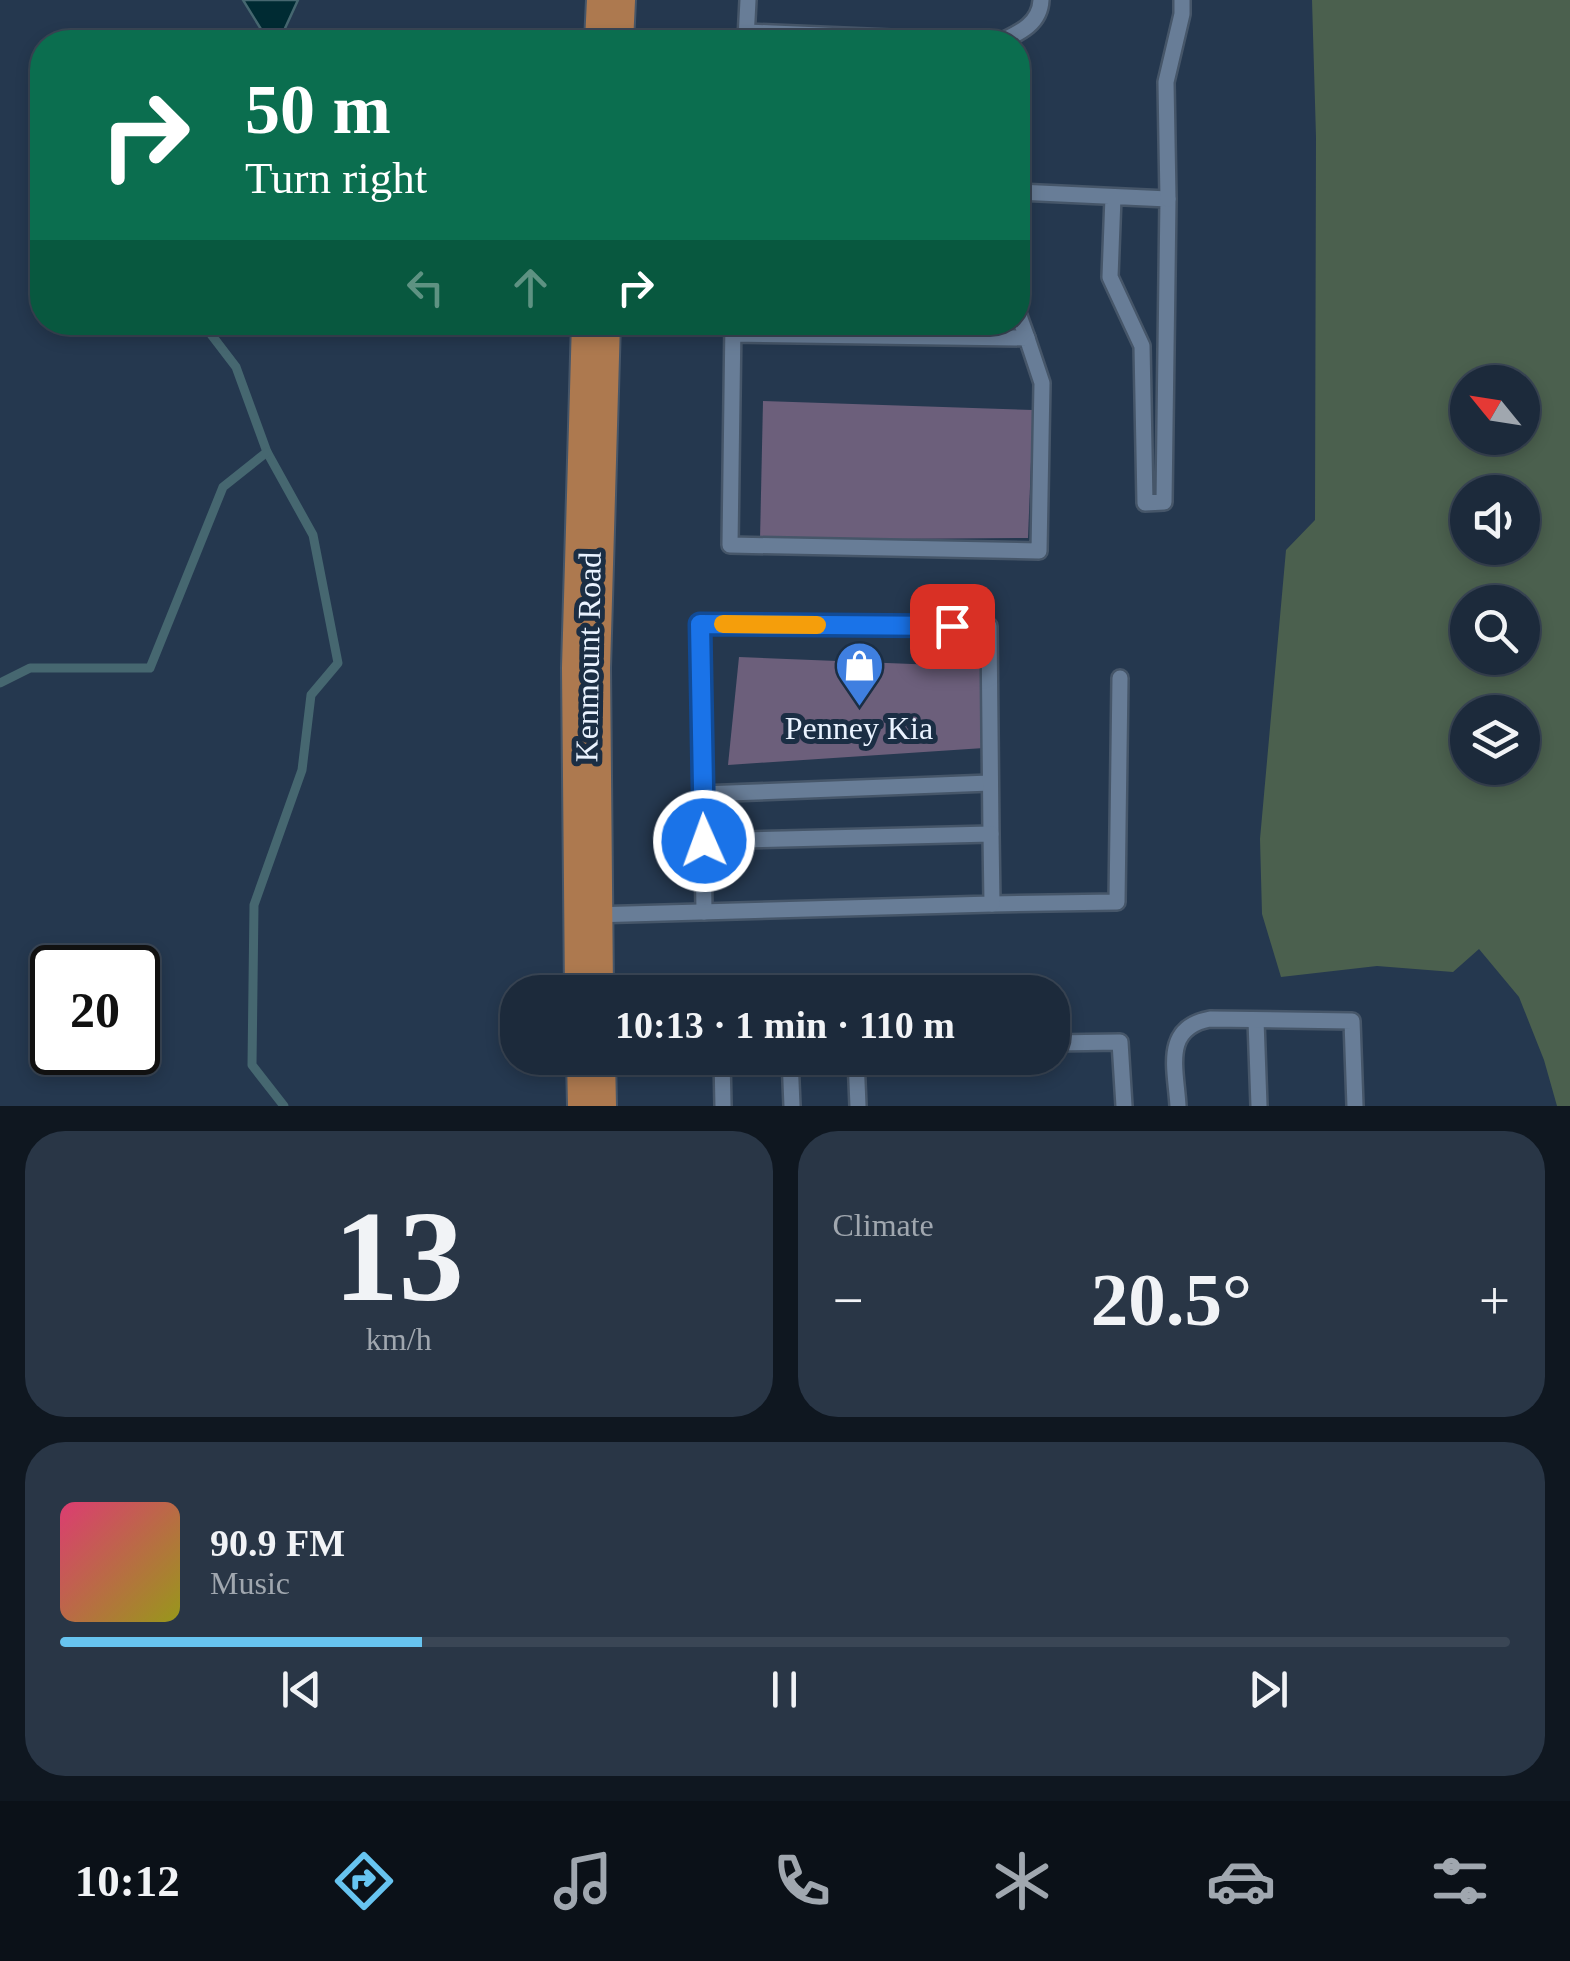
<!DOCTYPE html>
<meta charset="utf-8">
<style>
:root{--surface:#1c2a3b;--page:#293646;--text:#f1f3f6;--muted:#a0a7af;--line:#3a4655;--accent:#67c4f0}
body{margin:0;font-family:Georgia,serif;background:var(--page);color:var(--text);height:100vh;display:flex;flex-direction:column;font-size:38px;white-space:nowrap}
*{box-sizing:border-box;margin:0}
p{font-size:32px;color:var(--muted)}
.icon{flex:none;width:55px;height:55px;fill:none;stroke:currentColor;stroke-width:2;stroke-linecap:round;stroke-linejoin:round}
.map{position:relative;height:1106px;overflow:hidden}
.details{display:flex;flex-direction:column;gap:25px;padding:25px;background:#0f1720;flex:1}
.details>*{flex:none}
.hud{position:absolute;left:30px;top:30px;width:1000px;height:305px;border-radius:40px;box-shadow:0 5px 15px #0003,0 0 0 2px var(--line);background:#0b6e4f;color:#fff;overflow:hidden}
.needle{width:65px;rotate:300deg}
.fabs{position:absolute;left:1450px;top:365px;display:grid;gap:20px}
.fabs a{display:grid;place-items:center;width:90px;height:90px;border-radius:50%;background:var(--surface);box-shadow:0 5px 15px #0003,0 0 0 2px var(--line);font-size:50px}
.speed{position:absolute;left:30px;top:945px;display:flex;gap:20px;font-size:50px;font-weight:700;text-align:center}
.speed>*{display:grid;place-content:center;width:130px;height:130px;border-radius:50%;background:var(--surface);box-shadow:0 5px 15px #0003,0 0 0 2px var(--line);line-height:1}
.speed .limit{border:5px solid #111;border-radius:15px;background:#fff;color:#111}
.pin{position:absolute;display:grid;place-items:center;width:85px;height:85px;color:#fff;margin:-42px;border-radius:20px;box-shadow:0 5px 15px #0006}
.me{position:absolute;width:110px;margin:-55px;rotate:358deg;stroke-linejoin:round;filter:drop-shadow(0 0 8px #0008)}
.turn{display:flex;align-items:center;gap:35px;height:210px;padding:0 50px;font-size:45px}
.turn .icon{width:130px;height:130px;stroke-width:2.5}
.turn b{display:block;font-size:70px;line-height:85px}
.lanes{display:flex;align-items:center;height:95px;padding:0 50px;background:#0003;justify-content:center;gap:50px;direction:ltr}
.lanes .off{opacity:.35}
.big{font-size:75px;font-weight:800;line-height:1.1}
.details .widget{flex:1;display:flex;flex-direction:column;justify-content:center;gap:15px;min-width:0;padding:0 35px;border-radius:40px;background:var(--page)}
.details .dial{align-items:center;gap:0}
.dial b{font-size:130px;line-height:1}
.song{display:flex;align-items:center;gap:30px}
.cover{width:120px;height:120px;border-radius:15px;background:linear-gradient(135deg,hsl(340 70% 55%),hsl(60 70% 35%))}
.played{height:10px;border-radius:5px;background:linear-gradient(90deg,var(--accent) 25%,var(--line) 25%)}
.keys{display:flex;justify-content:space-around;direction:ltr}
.heat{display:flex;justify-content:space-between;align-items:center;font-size:55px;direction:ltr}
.details .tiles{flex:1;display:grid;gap:25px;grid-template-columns:1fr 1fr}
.widget:last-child{grid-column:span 2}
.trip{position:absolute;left:500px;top:975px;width:570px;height:100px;border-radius:40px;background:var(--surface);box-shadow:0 5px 15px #0003,0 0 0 2px var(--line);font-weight:800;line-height:100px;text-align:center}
.dock{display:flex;height:160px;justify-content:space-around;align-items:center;background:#0b1118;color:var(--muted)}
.dock .icon{width:70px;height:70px}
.dock .current{color:var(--accent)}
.dock b{font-size:45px;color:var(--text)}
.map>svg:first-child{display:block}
.green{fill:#4b604e;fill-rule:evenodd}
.water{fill:#002b33;stroke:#466770;stroke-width:2.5}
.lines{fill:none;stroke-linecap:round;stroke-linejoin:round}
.stream{stroke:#466770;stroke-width:9}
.building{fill:#6c5f7b}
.service-casing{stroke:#465669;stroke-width:20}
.primary-casing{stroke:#465669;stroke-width:52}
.service{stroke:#687d97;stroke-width:15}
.primary{stroke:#ad794f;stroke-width:48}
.route-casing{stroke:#114b97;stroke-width:25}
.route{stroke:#1a73e8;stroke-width:18}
.slow{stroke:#f59e0b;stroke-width:18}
.labels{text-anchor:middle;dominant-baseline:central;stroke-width:10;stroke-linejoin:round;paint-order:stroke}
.street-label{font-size:32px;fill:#eaf3ff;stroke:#1b2e44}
.poi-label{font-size:32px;fill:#eaf3ff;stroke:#1b2e44}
</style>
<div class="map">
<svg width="1570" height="1106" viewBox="0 0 1570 1106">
<rect width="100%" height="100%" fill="#25384f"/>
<path class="green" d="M1312 0H1570V1106H1557L1544 1060 1519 997 1479 949 1453 972 1377 966 1281 977 1262 914 1260 839 1286 550 1315 520 1316 137ZM1468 382H1522V438H1468ZM1468 492H1522V548H1468ZM1468 602H1522V658H1468ZM1468 712H1522V768H1468Z"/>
<polygon class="water" points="243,0 298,0 281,37 269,42"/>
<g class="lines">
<g class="stream">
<polyline points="213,322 210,333 236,367 267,452 313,535 338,663 311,695 302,770 254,905 252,1065 284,1106"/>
<polyline points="0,683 30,668 150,668 223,487 267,452"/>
</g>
</g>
<g class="building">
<polygon points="763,401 1033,410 1028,538 760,540"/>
<polygon points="739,657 987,667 984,748 728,765"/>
</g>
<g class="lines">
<defs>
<g id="service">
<polyline points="747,32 985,42"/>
<polyline points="746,39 748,0"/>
<path d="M1000 42C1019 33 1040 24 1041 0"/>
<polyline points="1018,192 1168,199 1164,502 1145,503 1142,346 1110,277 1113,197"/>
<polyline points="1168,199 1166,82 1182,14 1182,0"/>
<polyline points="1018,313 1027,338"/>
<polyline points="733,334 1027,338 1042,383 1039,551 730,545 733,322"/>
<polyline points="702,794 990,783"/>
<polyline points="992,904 1117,902 1120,678"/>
<polyline points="704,912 700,624 989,626 991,834"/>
<polyline points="591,915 992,904 991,834 704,841"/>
<polyline points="786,991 855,992"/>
<polyline points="743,992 786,992"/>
<polyline points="1256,1020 1259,1106"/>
<polyline points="1052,1043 1120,1042 1124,1106"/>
<polyline points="722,1058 723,1106"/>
<polyline points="790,1058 792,1106"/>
<polyline points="856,1058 858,1106"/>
<path d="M1178 1106C1176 1069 1162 1028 1210 1019L1352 1021 1355 1106"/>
</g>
<g id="primary">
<polyline points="609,42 611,0"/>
<polyline points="589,992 586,668 596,322"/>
<polyline points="591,1058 592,1106"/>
</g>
</defs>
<use href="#service" class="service-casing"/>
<use href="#primary" class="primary-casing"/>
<use href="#service" class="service"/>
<use href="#primary" class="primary"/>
</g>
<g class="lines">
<defs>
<polyline id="route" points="704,841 700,624 952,626"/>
</defs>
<use href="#route" class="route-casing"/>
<use href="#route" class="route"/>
<polyline class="slow" points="723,624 817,625"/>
</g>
<defs>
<symbol id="shop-pin" viewBox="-11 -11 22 30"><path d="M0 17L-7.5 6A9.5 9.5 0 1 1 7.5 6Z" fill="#3f7fe0" stroke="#1b2e44"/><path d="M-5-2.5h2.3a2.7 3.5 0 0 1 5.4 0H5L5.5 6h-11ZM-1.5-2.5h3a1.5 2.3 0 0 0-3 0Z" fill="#fff"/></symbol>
</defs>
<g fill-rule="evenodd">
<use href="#shop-pin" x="832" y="638" width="55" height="75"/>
</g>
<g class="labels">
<g class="street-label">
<text transform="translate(588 657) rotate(-89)">Kenmount Road</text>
</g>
<g class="poi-label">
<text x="859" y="728">Penney Kia</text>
</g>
</g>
</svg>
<div class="fabs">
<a><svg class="needle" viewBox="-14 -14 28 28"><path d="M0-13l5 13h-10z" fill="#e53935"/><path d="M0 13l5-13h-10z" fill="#a0a7af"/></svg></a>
<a><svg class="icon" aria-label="sound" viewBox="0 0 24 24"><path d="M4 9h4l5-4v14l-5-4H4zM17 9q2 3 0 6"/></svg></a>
<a><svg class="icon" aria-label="search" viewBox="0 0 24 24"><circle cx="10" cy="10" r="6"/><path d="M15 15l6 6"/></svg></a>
<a><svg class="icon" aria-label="layers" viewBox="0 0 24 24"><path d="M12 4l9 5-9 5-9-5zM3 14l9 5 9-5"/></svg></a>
</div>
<div class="speed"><div class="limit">20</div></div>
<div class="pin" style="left:952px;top:626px;background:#d93025"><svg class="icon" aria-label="arrive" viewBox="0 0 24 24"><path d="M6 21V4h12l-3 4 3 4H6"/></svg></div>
<svg class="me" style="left:704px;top:841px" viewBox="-20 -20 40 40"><circle r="17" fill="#1a73e8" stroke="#fff" stroke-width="3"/><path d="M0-11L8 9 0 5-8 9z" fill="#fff"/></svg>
<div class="trip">10:13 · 1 min · 110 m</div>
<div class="hud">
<div class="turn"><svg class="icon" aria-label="right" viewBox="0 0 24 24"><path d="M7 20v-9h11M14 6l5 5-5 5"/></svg><div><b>50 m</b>Turn right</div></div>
<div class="lanes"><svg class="icon off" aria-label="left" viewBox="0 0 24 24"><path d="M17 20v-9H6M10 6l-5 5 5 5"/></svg><svg class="icon off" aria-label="ahead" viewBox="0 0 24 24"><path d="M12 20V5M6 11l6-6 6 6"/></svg><svg class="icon" aria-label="right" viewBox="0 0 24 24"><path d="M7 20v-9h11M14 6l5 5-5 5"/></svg></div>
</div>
</div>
<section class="details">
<div class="tiles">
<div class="widget dial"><b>13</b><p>km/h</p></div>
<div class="widget"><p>Climate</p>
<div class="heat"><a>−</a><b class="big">20.5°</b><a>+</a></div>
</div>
<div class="widget">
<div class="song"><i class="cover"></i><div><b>90.9 FM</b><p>Music</p></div></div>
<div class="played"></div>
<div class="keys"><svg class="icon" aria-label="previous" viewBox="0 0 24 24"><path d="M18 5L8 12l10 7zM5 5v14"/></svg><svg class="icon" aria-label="pause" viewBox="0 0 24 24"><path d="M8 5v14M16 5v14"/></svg><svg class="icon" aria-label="next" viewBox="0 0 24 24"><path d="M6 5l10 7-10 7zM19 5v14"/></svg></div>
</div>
</div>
</section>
<nav class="dock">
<b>10:12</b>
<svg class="icon current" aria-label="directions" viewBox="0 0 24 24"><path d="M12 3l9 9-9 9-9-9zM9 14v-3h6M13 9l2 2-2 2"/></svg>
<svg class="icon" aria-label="music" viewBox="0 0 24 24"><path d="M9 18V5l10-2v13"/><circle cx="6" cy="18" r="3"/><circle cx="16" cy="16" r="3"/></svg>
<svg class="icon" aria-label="phone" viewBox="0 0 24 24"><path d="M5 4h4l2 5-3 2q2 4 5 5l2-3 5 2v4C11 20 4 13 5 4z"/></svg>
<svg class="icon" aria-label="climate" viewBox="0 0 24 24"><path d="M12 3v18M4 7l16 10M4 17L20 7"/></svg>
<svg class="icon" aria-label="car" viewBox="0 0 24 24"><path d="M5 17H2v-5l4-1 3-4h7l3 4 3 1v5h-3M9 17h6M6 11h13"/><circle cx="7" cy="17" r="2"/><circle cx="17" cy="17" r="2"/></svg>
<svg class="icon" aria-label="filters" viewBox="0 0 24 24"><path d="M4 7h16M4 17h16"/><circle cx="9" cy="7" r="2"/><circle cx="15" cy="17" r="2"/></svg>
</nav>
